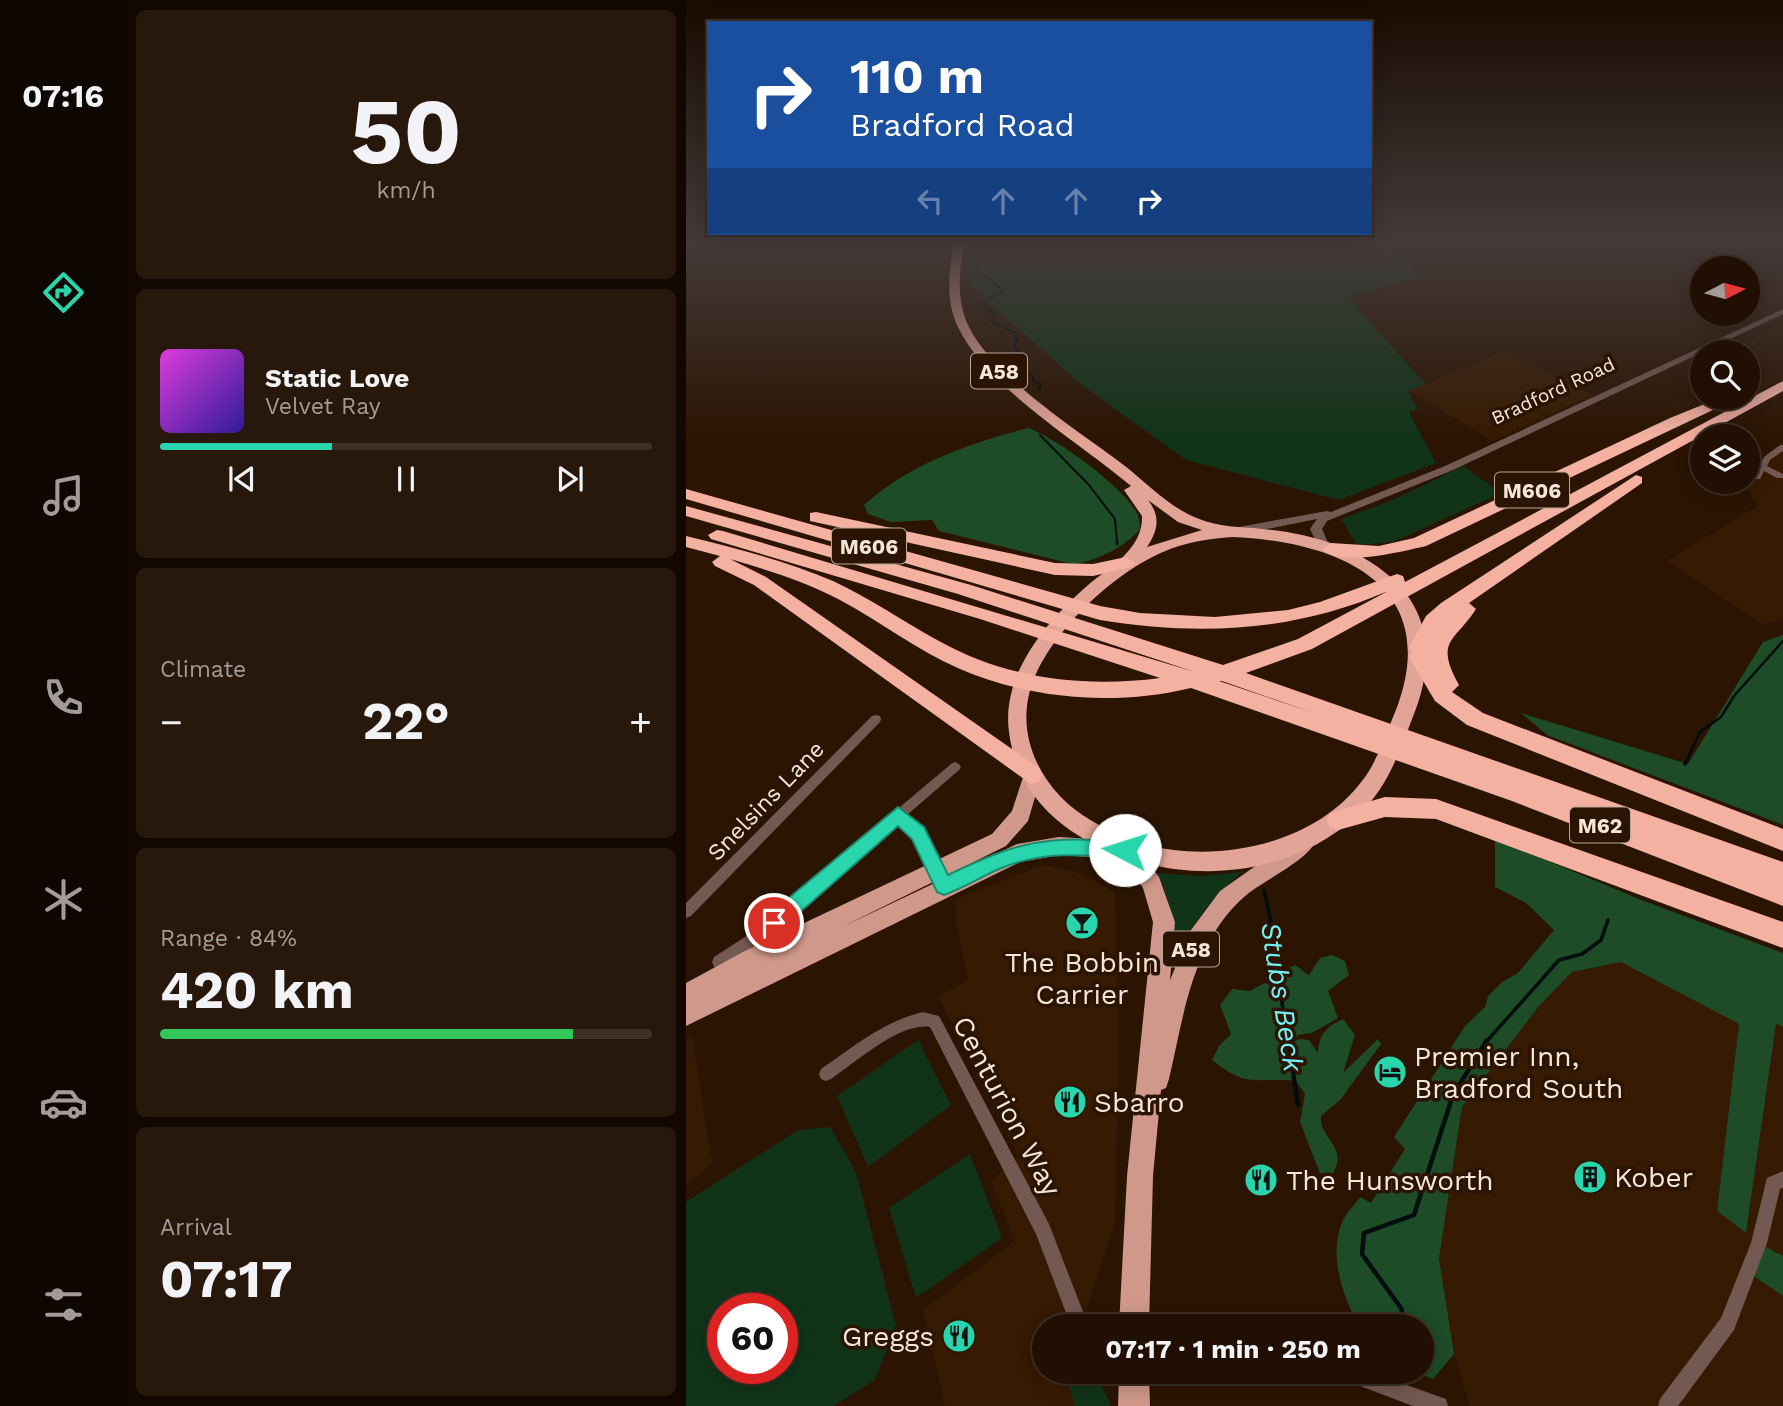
<!DOCTYPE html>
<meta charset="utf-8">
<style>
:root{--surface:#200f02;--page:#28180c;--text:#f1f3f6;--muted:#a29c99;--line:#3d2f24;--accent:#29d5ac}
body{margin:0;font-family:"Work Sans",sans-serif;background:var(--page);color:var(--text);height:100vh;display:flex;flex-direction:column;font-size:26px;white-space:nowrap}
*{box-sizing:border-box;margin:0}
p{font-size:23px;color:var(--muted)}
.icon{flex:none;width:38px;height:38px;fill:none;stroke:currentColor;stroke-width:2;stroke-linecap:round;stroke-linejoin:round}
.map{position:relative;flex:1;overflow:hidden}
.side{display:flex;flex-direction:column;gap:10px;padding:10px;background:#120801;width:560px}
.side>*{flex:none}
.hud{position:absolute;left:21px;top:21px;width:665px;height:214px;border-radius:0px;box-shadow:0 4px 18px #0003,0 0 0 2px var(--line);background:#1a4fa0;color:#fff;overflow:hidden}
.needle{width:46px;rotate:84deg}
.fabs{position:absolute;left:1004px;top:256px;display:grid;gap:14px}
.fabs a{display:grid;place-items:center;width:70px;height:70px;border-radius:50%;background:var(--surface);box-shadow:0 4px 18px #0003,0 0 0 2px var(--line);font-size:35px}
.speed{position:absolute;left:21px;top:1293px;display:flex;gap:14px;font-size:35px;font-weight:700;text-align:center}
.speed>*{display:grid;place-content:center;width:91px;height:91px;border-radius:50%;background:var(--surface);box-shadow:0 4px 18px #0003,0 0 0 2px var(--line);line-height:1}
.speed .limit{border:10px solid #d22;background:#fff;color:#111}
.pin{position:absolute;display:grid;place-items:center;width:60px;height:60px;color:#fff;margin:-30px;border:4px solid #fff;border-radius:50%;box-shadow:0 2px 7px #0007}
.me{position:absolute;width:77px;margin:-38px;rotate:275deg;stroke-linejoin:round;filter:drop-shadow(0 0 5px #0008)}
.turn{display:flex;align-items:center;gap:24px;height:147px;padding:0 28px;font-size:32px}
.turn .icon{width:91px;height:91px;stroke-width:2.5}
.turn b{display:block;font-size:49px;line-height:60px}
.lanes{display:flex;align-items:center;height:66px;padding:0 28px;background:#0003;justify-content:center;gap:35px;direction:ltr}
.lanes .off{opacity:.35}
.big{font-size:52px;font-weight:700;line-height:1.1}
.side .widget{flex:1;display:flex;flex-direction:column;justify-content:center;gap:10px;min-width:0;padding:0 24px;border-radius:10px;background:var(--page)}
.side .dial{align-items:center;gap:0}
.dial b{font-size:91px;line-height:1}
.song{display:flex;align-items:center;gap:21px}
.cover{width:84px;height:84px;border-radius:10px;background:linear-gradient(135deg,hsl(300 70% 55%),hsl(250 70% 35%))}
.played{height:7px;border-radius:4px;background:linear-gradient(90deg,var(--accent) 35%,var(--line) 35%)}
.keys{display:flex;justify-content:space-around;direction:ltr}
.heat{display:flex;justify-content:space-between;align-items:center;font-size:38px;direction:ltr}
.charge{height:10px;border-radius:5px;background:linear-gradient(90deg,#34c759 84%,var(--line) 0)}
.trip{position:absolute;left:346px;top:1314px;width:402px;height:70px;border-radius:35px;background:var(--surface);box-shadow:0 4px 18px #0003,0 0 0 2px var(--line);font-weight:700;line-height:70px;text-align:center}
main{display:flex;flex:1;min-height:0}
.menu{display:flex;flex-direction:column;width:126px;justify-content:space-around;align-items:center;background:#0d0601;color:var(--muted)}
.menu .icon{width:49px;height:49px}
.menu .on{color:var(--accent)}
.menu b{font-size:32px;color:var(--text)}
.map>svg:first-child{display:block}
.built{fill:#361a01}
.green{fill:#113419;fill-rule:evenodd}
.forest{fill:#1d4c27}
.lines{fill:none;stroke-linecap:round;stroke-linejoin:round}
.stream-far3{stroke:#000d0e;stroke-width:2}
.stream-far2{stroke:#000d0e;stroke-width:2.5}
.stream-far1{stroke:#000d0e;stroke-width:3.5}
.stream{stroke:#000d0e;stroke-width:4.5}
.minor{fill:#745953;fill-rule:evenodd}
.tertiary{fill:#745953;fill-rule:evenodd}
.primary{fill:#cf988b;fill-rule:evenodd}
.trunk{fill:#e2a496;fill-rule:evenodd}
.motorway{fill:#f4b1a2;fill-rule:evenodd}
.route{fill:#29d5ac;stroke:#1b8a70;stroke-width:2}
.labels{text-anchor:middle;dominant-baseline:central;stroke-width:7;stroke-linejoin:round;paint-order:stroke}
.far-street-label{font-size:19px;fill:#f6e6da;stroke:#2b1402}
.shield{fill:#2b1402;stroke:#b9a799;stroke-width:2}
.shield-label{font-size:21px;font-weight:bold;fill:#f6e6da}
.street-label{font-size:23px;fill:#f6e6da;stroke:#2b1402}
.near-poi-label{font-size:28px;fill:#f6e6da;stroke:#2b1402;text-anchor:start}
.near-water-label{font-size:28px;font-style:italic;fill:#74f0f4;stroke:#2b1402}
.near-street-label{font-size:28px;fill:#f6e6da;stroke:#2b1402}
</style>
<main>
<nav class="menu">
<b>07:16</b>
<svg class="icon on" aria-label="directions" viewBox="0 0 24 24"><path d="M12 3l9 9-9 9-9-9zM9 14v-3h6M13 9l2 2-2 2"/></svg>
<svg class="icon" aria-label="music" viewBox="0 0 24 24"><path d="M9 18V5l10-2v13"/><circle cx="6" cy="18" r="3"/><circle cx="16" cy="16" r="3"/></svg>
<svg class="icon" aria-label="phone" viewBox="0 0 24 24"><path d="M5 4h4l2 5-3 2q2 4 5 5l2-3 5 2v4C11 20 4 13 5 4z"/></svg>
<svg class="icon" aria-label="climate" viewBox="0 0 24 24"><path d="M12 3v18M4 7l16 10M4 17L20 7"/></svg>
<svg class="icon" aria-label="car" viewBox="0 0 24 24"><path d="M5 17H2v-5l4-1 3-4h7l3 4 3 1v5h-3M9 17h6M6 11h13"/><circle cx="7" cy="17" r="2"/><circle cx="17" cy="17" r="2"/></svg>
<svg class="icon" aria-label="filters" viewBox="0 0 24 24"><path d="M4 7h16M4 17h16"/><circle cx="9" cy="7" r="2"/><circle cx="15" cy="17" r="2"/></svg>
</nav>
<section class="side">
<div class="widget dial"><b>50</b><p>km/h</p></div>
<div class="widget">
<div class="song"><i class="cover"></i><div><b>Static Love</b><p>Velvet Ray</p></div></div>
<div class="played"></div>
<div class="keys"><svg class="icon" aria-label="previous" viewBox="0 0 24 24"><path d="M18 5L8 12l10 7zM5 5v14"/></svg><svg class="icon" aria-label="pause" viewBox="0 0 24 24"><path d="M8 5v14M16 5v14"/></svg><svg class="icon" aria-label="next" viewBox="0 0 24 24"><path d="M6 5l10 7-10 7zM19 5v14"/></svg></div>
</div>
<div class="widget"><p>Climate</p>
<div class="heat"><a>−</a><b class="big">22°</b><a>+</a></div>
</div>
<div class="widget"><p>Range · 84%</p><b class="big">420 km</b><div class="charge"></div></div>
<div class="widget"><p>Arrival</p><b class="big">07:17</b></div>
</section>
<div class="map">
<svg width="1097" height="1406" viewBox="0 0 1097 1406">
<rect width="100%" height="100%" fill="#2b1402"/>
<g class="built">
<polygon points="818,352 905,395 807,441 722,391"/>
<polygon points="1097,443 1097,618 1078,625 980,561 1072,506 1056,481 1062,481 1062,474"/>
<polygon points="356,865 395,873 429,892 433,1052 429,1225 394,1326 359,1326 359,1372 386,1372 394,1406 259,1406 237,1310 329,1241 305,1181 333,1157 252,996 282,980 270,922 269,899"/>
<polygon points="935,962 1053,1024 1031,1211 1060,1232 1090,1023 1097,1027 1097,1256 1073,1243 1062,1272 1097,1296 1097,1406 784,1406 768,1354 753,1258 776,1107 853,1006 886,972"/>
<polygon points="6,1035 26,1163 0,1186 0,1038"/>
</g>
<g class="green">
<polygon points="285,242 701,242 711,255 738,277 662,297 739,384 722,391 732,409 723,412 750,463 653,500 500,460 397,386 285,287 281,245"/>
<polygon points="777,466 815,493 707,542 671,545 655,519 709,499"/>
<path d="M556 872C528 896 507 923 489 956 487 926 486 900 471 873L514 876Z"/>
<polygon points="232,1040 265,1105 182,1167 151,1096"/>
<path d="M144 1127 170 1172 210 1326 189 1380 147 1406H0V1202L112 1130ZM96 1309V1368H37V1309Z"/>
<polygon points="284,1154 316,1238 230,1298 203,1208"/>
<polygon points="386,1372 410,1373 425,1406 389,1406 381,1379"/>
</g>
<g class="forest">
<path d="M342 428C372 439 435 485 451 513 453 517 454 524 454 529 441 546 407 563 386 564L253 531 246 520 205 522 182 514 178 505C223 464 284 443 342 428Z"/>
<polygon points="1097,635 1097,825 861,735 835,713 1002,764 1077,642"/>
<path d="M809 839 958 901 1097 953V1027L1090 1024 1060 1233 1031 1211 1053 1024 935 962 886 972 853 1006 776 1107 753 1258 768 1354 747 1379 730 1372H737V1326H673C657 1297 643 1257 655 1225 658 1215 668 1206 674 1197L685 1203 719 1149 708 1137 779 1026 799 1007 802 996 816 982 832 973 868 930 840 903 809 887Z"/>
<path d="M646 955 659 961 663 975 642 991 652 1018 626 1033 612 1035 605 1045 612 1039 623 1040 632 1053C633 1034 640 1027 657 1019L669 1035 657 1073 692 1039 695 1044 655 1099 635 1116C633 1140 664 1146 646 1175L634 1173 614 1122 619 1094 610 1081C569 1077 562 1089 526 1060L533 1046 545 1034 534 1005 546 989 564 991 578 983 594 989 596 971 609 965 623 975 634 958Z"/>
<polygon points="1073,1243 1097,1256 1097,1296 1062,1272"/>
</g>
<g class="lines">
<g class="stream-far3">
<polyline points="287,242 283,250 291,254 291,270 318,291 297,302 300,308 307,309 301,312 309,315 305,321 329,333 331,340 328,346 333,349 330,352 340,357 333,362 335,369 347,376 347,381 355,384 352,389"/>
<polyline points="354,435 403,485 429,519 431,542"/>
</g>
<g class="stream-far2">
<polyline points="431,540 431,544"/>
<polyline points="1001,760 1014,732 1035,717 1048,696 1097,641"/>
</g>
<g class="stream-far1">
<polyline points="999,764 1002,758"/>
<polyline points="578,890 596,971 594,989 602,1042"/>
<polyline points="800,1042 873,960 896,954 915,940 922,920"/>
</g>
<g class="stream">
<polyline points="602,1040 612,1105"/>
<polyline points="720,1326 715,1308 676,1254 678,1233 728,1215 767,1095 801,1040"/>
</g>
<g class="minor">
<polygon points="1094,445 1097,445 1097,451 1084,460 1081,466 1097,474 1097,478 1091,478 1078,471 1074,479 1068,479 1067,477 1078,457"/>
<polygon points="190,715 194,716 195,719 194,722 5,916 0,918 0,903 186,716"/>
<polygon points="269,762 273,764 275,767 273,770 221,815 236,829 264,886 262,890 258,892 254,890 228,837 212,823 72,945 38,967 33,969 28,967 26,962 28,957 62,935 265,764"/>
<path d="M237 1012 253 1016 363 1224 399 1317 405 1320 408 1326H385L350 1234 244 1027C214 1022 169 1063 145 1079L140 1081 135 1079 133 1074 135 1069C167 1047 198 1021 237 1012Z"/>
<polygon points="1097,1171 1097,1188 1094,1189 1081,1243 1048,1330 992,1406 972,1406 974,1399 1035,1318 1065,1243 1081,1178"/>
<polygon points="450,1317 456,1320 459,1326 439,1326 442,1320"/>
<polygon points="650,1372 684,1372 760,1399 762,1406 727,1406 653,1378"/>
</g>
<polygon class="tertiary" points="1097,309 1097,314 767,470 641,521 636,529 644,547 642,550 634,550 624,529 631,519 547,536 541,532 547,528 641,511 645,512 759,466"/>
<g class="primary">
<path d="M346 769 353 771 355 777 342 821 320 846 158 926 331 844 373 837 439 841 450 846 473 877 489 922 484 980 505 930 534 891 613 835 620 832 627 835 630 841C620 862 577 880 558 897 506 943 498 1015 483 1079L480 1088 475 1090 467 1176 463 1326H433L441 1176 467 922 457 888 436 859 373 855 334 862 0 1026V983L57 952 306 834 326 811 339 771Z"/>
<polygon points="433,1372 463,1372 464,1406 432,1406"/>
</g>
<path class="trunk" d="M268 242H278C273 269 270 301 283 327 308 378 393 431 439 466 463 485 486 510 516 520 539 528 552 526 576 529 624 533 676 548 711 583 747 620 746 668 728 714 714 750 702 788 672 815 598 882 487 887 402 841 359 818 329 781 323 732 315 674 361 621 401 586 423 567 457 550 456 516L438 490 445 486C393 442 301 388 272 327 259 301 263 269 268 242ZM462 500 492 522 516 530 461 547C472 530 475 517 462 500ZM546 537C662 542 763 591 705 722 696 742 690 764 676 781 634 837 555 858 488 850 459 847 432 836 406 821 360 795 328 741 345 687 362 634 427 573 477 552 499 542 522 539 546 537Z"/>
<g class="motorway">
<path d="M1097 381V391L626 649 560 673 1097 862V906L826 801 505 688C430 706 346 700 274 669 232 651 195 622 154 600 119 581 81 570 44 559L80 577 353 768 356 775 353 782 345 784 68 585 29 566 26 562 34 556 0 547V536C49 548 100 561 147 581 184 598 218 622 253 641 321 679 398 688 474 678L294 619 25 539 22 535 31 530 37 531 509 672 272 594 0 516V506L285 585 537 665 612 639 702 591C608 632 514 636 414 620L0 499V489L414 606 454 613 529 617 602 610 634 602 711 574 717 576 719 582ZM533 681H536L628 713Z"/>
<path d="M1036 397 1048 400 740 546C718 551 652 568 636 549L645 543 693 546 728 538 984 418Z"/>
<path d="M950 475 956 477V483L783 603 790 609C769 642 748 640 773 685L766 692 797 713 1097 829V851L781 725 749 701 723 657 726 652 723 647 740 616 755 603Z"/>
<polygon points="130,512 369,563 407,564 440,557 449,563 446,567 407,576 369,575 124,521 124,513"/>
<polygon points="699,797 750,799 1097,922 1097,948 750,819 699,817 652,830 644,827 640,820 644,813"/>
</g>
</g>
<linearGradient id="sky" x2="0" y2="1"><stop stop-color="#180b01"/><stop offset="0.55" stop-color="#443a39"/><stop offset="1" stop-color="#443a39" stop-opacity="0"/></linearGradient>
<rect width="1097" height="439" fill="url(#sky)"/>
<path class="route" d="M212 807 238 827 262 875C333 841 361 835 439 842L445 844 448 850 445 856 439 859C396 854 355 851 313 869 295 877 277 888 258 895L251 892 226 839 212 826 95 929 88 932 81 929 78 923 81 916Z"/>
<defs>
<symbol id="bar-disc" viewBox="-11 -11 22 22"><circle r="9.5" fill="#29d5ac" stroke="#2b1402"/><path d="M-6-5H6L.8 .8V4.5H3.5V6h-7V4.5H-.8V.8Z" fill="#111"/></symbol>
<symbol id="hotel-disc" viewBox="-11 -11 22 22"><circle r="9.5" fill="#29d5ac" stroke="#2b1402"/><path d="M-6-4.5h1.5V1H6V5H4.5V3h-9V5H-6ZM-4 0a1.8 1.8 0 1 1 3.6 0ZM.5 0V-2.5h3Q6-2.5 6 0Z" fill="#111"/></symbol>
<symbol id="restaurant-disc" viewBox="-11 -11 22 22"><circle r="9.5" fill="#29d5ac" stroke="#2b1402"/><path d="M-5-6h1v4h1v-4h1v4h1v-4h1v5L-1.5 .5V6h-2V.5L-5-1ZM5-6V6H3V1.5H1.5Q1.5-4 5-6Z" fill="#111"/></symbol>
<symbol id="building-disc" viewBox="-11 -11 22 22"><circle r="9.5" fill="#29d5ac" stroke="#2b1402"/><path d="M-4-6H4V6H1V3H-1V6H-4ZM-2.5-4.3h1.7v1.8h-1.7ZM.8-4.3h1.7v1.8H.8ZM-2.5-1h1.7V.8h-1.7ZM.8-1h1.7V.8H.8Z" fill="#111"/></symbol>
</defs>
<g fill-rule="evenodd">
<use href="#bar-disc" x="377" y="904" width="38" height="38"/>
<use href="#hotel-disc" x="685" y="1053" width="38" height="38"/>
<use href="#restaurant-disc" x="365" y="1083" width="38" height="38"/>
<use href="#building-disc" x="885" y="1158" width="38" height="38"/>
<use href="#restaurant-disc" x="556" y="1161" width="38" height="38"/>
<use href="#restaurant-disc" x="254" y="1317" width="38" height="38"/>
</g>
<g class="labels">
<g class="far-street-label">
<text transform="translate(867 391) rotate(-25)">Bradford Road</text>
</g>
<g class="shield">
<rect x="285" y="353.5" width="56" height="35" rx="5"/>
<rect x="809" y="472.5" width="74" height="35" rx="5"/>
<rect x="146" y="528.5" width="74" height="35" rx="5"/>
<rect x="884" y="807.5" width="60" height="35" rx="5"/>
<rect x="477" y="931.5" width="56" height="35" rx="5"/>
</g>
<g class="shield-label">
<text x="313" y="371">A58</text>
<text x="846" y="490">M606</text>
<text x="183" y="546">M606</text>
<text x="914" y="825">M62</text>
<text x="505" y="949">A58</text>
</g>
<g class="street-label">
<text transform="translate(80 801) rotate(-46)">Snelsins Lane</text>
</g>
<g class="near-poi-label">
<text x="396" y="962" text-anchor="middle">The Bobbin<tspan x="396" dy="32">Carrier</tspan></text>
<text x="728" y="1056">Premier Inn,<tspan x="728" dy="32">Bradford South</tspan></text>
<text x="408" y="1102">Sbarro</text>
<text x="928" y="1177">Kober</text>
<text x="600" y="1180">The Hunsworth</text>
<text x="248" y="1336" text-anchor="end">Greggs</text>
</g>
<g class="near-water-label">
<text transform="translate(596 997) rotate(81)">Stubs Beck</text>
</g>
<g class="near-street-label">
<text transform="translate(321 1106) rotate(62)">Centurion Way</text>
</g>
</g>
</svg>
<div class="fabs">
<a><svg class="needle" viewBox="-14 -14 28 28"><path d="M0-13l5 13h-10z" fill="#e53935"/><path d="M0 13l5-13h-10z" fill="#a29c99"/></svg></a>
<a><svg class="icon" aria-label="search" viewBox="0 0 24 24"><circle cx="10" cy="10" r="6"/><path d="M15 15l6 6"/></svg></a>
<a><svg class="icon" aria-label="layers" viewBox="0 0 24 24"><path d="M12 4l9 5-9 5-9-5zM3 14l9 5 9-5"/></svg></a>
</div>
<div class="speed"><div class="limit">60</div></div>
<div class="pin" style="left:88px;top:923px;background:#d93025"><svg class="icon" aria-label="arrive" viewBox="0 0 24 24"><path d="M6 21V4h12l-3 4 3 4H6"/></svg></div>
<svg class="me" style="left:439px;top:850px" viewBox="-20 -20 40 40"><circle r="19" fill="#fff"/><path d="M0-13L10 11 0 6-10 11z" fill="#29d5ac"/></svg>
<div class="trip">07:17 · 1 min · 250 m</div>
<div class="hud">
<div class="turn"><svg class="icon" aria-label="right" viewBox="0 0 24 24"><path d="M7 20v-9h11M14 6l5 5-5 5"/></svg><div><b>110 m</b>Bradford Road</div></div>
<div class="lanes"><svg class="icon off" aria-label="left" viewBox="0 0 24 24"><path d="M17 20v-9H6M10 6l-5 5 5 5"/></svg><svg class="icon off" aria-label="ahead" viewBox="0 0 24 24"><path d="M12 20V5M6 11l6-6 6 6"/></svg><svg class="icon off" aria-label="ahead" viewBox="0 0 24 24"><path d="M12 20V5M6 11l6-6 6 6"/></svg><svg class="icon" aria-label="right" viewBox="0 0 24 24"><path d="M7 20v-9h11M14 6l5 5-5 5"/></svg></div>
</div>
</div>
</main>
